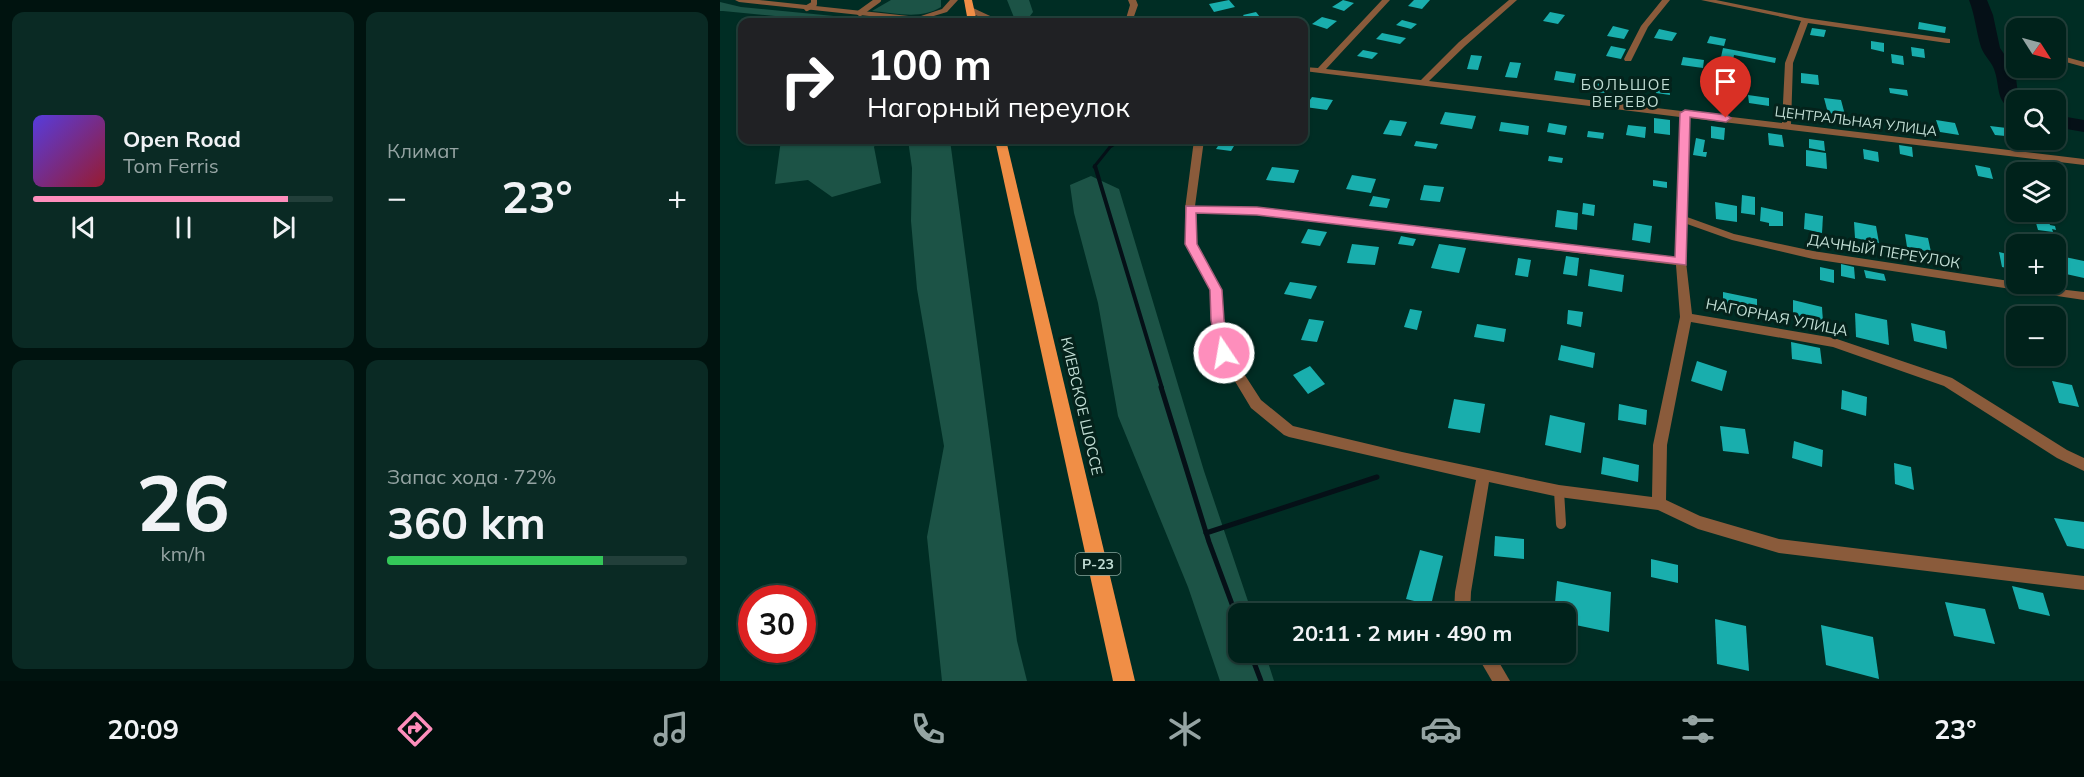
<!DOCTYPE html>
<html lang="ru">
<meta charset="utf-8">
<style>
:root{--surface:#00221b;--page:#0a2a24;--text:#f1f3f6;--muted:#95a4a3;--line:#223f3a;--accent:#fe8ebc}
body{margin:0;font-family:Mulish,sans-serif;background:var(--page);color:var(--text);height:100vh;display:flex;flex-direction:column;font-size:22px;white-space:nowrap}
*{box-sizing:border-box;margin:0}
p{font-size:20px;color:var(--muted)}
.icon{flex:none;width:33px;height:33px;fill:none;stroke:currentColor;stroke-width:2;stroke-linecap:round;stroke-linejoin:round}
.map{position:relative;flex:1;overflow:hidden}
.sheet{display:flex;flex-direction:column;gap:12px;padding:12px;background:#00130f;width:720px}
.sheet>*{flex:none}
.banner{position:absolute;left:18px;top:18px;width:570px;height:126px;border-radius:12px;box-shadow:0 2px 4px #0004,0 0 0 2px var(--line);background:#202124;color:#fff;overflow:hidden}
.needle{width:39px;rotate:126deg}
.tools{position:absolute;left:1286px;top:18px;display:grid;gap:12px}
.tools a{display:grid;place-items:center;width:60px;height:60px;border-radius:12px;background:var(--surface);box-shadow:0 2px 4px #0004,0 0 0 2px var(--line);font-size:30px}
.speed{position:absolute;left:18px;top:585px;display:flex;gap:12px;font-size:30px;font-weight:700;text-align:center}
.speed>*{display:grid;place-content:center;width:78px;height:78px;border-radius:50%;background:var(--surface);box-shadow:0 2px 4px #0004,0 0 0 2px var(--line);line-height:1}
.speed .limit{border:9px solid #d22;background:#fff;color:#111}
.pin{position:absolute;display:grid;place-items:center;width:51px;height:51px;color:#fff;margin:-62px -26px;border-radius:50% 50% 50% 0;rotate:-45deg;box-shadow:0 0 6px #0007}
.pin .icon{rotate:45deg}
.me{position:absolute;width:66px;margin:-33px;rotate:348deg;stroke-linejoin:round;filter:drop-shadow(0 0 4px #0008)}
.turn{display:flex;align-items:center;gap:21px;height:126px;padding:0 30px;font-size:27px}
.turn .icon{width:78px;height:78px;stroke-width:2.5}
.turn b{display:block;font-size:42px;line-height:51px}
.big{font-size:45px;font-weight:700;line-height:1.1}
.sheet .tile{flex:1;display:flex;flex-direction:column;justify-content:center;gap:9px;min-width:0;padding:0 21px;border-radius:12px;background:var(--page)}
.sheet .dial{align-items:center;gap:0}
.dial b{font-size:78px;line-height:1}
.song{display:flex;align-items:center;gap:18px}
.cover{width:72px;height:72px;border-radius:9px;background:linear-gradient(135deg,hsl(250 70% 55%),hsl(350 70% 35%))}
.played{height:6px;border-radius:3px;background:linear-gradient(90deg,var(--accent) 85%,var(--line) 85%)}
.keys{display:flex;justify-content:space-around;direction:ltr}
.heat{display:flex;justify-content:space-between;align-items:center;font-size:33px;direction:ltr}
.charge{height:9px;border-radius:4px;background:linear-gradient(90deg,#34c759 72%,var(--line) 0)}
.sheet .tiles{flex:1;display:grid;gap:12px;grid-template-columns:repeat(2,1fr)}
.trip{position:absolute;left:508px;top:603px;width:348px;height:60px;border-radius:12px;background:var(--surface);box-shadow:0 2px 4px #0004,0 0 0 2px var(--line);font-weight:700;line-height:60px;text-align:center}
.tab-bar{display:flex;height:96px;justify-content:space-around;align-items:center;background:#000e0b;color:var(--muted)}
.tab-bar .icon{width:42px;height:42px}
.tab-bar .selected{color:var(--accent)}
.tab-bar b{font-size:27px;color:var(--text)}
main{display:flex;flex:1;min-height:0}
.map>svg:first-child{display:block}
.green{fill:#1c5346}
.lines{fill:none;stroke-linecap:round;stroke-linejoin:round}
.stream-far2{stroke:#051017;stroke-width:3}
.stream-far1{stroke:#051017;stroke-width:4}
.stream{stroke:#051017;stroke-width:5}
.river{fill:#051017;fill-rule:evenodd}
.building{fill:#19aead}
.service-far1{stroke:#8a5b3b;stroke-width:6}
.service{stroke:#8a5b3b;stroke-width:10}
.minor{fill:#8a5b3b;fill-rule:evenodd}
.tertiary{fill:#8a5b3b;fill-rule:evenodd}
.primary{fill:#f08e46;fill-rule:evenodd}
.route{fill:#fe8ebc;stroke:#a55c7a;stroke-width:1.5}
.labels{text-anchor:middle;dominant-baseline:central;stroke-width:6;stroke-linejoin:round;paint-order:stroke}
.far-street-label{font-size:14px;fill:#c1ddd4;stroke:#04221b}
.shield{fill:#04221b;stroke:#88a59c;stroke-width:1.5}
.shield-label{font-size:14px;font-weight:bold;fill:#c1ddd4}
.far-quarter-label{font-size:15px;letter-spacing:1.5px;fill:#c1ddd4;stroke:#04221b}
.street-label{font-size:15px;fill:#c1ddd4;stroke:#04221b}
</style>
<main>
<section class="sheet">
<div class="tiles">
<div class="tile">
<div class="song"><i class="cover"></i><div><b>Open Road</b><p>Tom Ferris</p></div></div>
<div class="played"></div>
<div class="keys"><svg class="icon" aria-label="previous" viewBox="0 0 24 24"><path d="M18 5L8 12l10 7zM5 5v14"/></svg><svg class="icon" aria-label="pause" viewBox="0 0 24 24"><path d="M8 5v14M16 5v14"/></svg><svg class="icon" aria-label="next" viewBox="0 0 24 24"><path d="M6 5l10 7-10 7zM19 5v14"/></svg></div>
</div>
<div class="tile"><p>Климат</p>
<div class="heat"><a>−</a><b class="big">23°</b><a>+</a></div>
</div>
<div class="tile dial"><b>26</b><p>km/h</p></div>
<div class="tile"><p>Запас хода · 72%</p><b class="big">360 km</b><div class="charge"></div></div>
</div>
</section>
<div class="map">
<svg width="1364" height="681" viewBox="0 0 1364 681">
<rect width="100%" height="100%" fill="#002d24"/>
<g class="green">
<path d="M171 0H221V7C200 20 176 13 152 11Z"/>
<polygon points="287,0 309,0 313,12 307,20 295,20"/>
<polygon points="0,2 21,7 155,20 157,22 117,22 3,11 0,11"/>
<polygon points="61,140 158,140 154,147 161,183 112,197 88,180 55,184"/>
<polygon points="188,140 230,140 297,641 307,681 222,681 207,537 224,446 197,289 191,221 192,168"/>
<polygon points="371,176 399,189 484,471 532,613 519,614 519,652 545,653 554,681 500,681 468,587 398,416 378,303 354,213 350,185"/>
</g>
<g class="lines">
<polyline class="stream-far2" points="374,167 390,147 401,140"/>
<polyline class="stream-far1" points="375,166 442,388"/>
<g class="stream">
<polyline points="441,387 489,542 519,623"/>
<polyline points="486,533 657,477"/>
<polyline points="530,652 541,681"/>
</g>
<g class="river">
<path d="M1249 0H1267L1273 15 1280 48 1295 70 1298 94 1304 100H1296V110C1276 105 1280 88 1275 72 1273 63 1264 56 1261 47 1256 31 1255 15 1249 0Z"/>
<polygon points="1335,115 1364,120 1364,132 1335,127"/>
</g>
</g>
<g class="building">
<polygon points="509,0 515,7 494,12 489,4"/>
<polygon points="623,0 634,3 624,11 612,7"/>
<polygon points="694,0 710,0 702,9 688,6"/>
<polygon points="536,12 544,22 528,22 523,15"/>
<polygon points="830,12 845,15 838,24 823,21"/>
<polygon points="602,17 617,21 607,29 592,24"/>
<polygon points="682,20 697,24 691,29 676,25"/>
<polygon points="1199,22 1226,27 1225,33 1198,29"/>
<polygon points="893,26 909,30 904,39 887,36"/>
<polygon points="1092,28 1106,30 1104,37 1090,35"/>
<polygon points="939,29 957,33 952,41 934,38"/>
<polygon points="662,33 686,38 680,44 656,39"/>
<polygon points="990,36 1006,39 1004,46 987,43"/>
<polygon points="1151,41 1164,43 1164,52 1151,49"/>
<polygon points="891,46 906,49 901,59 886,56"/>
<polygon points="1191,47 1204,49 1205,58 1192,56"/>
<polygon points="1003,48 1056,58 1055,63 1014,55 1013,60 1001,57"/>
<polygon points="643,50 658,53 652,59 637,56"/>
<polygon points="1171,54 1183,56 1184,65 1172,63"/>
<polygon points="751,55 762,56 758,70 747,69"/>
<polygon points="963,57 984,60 983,68 961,65"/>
<polygon points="790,62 801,63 797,78 785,77"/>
<polygon points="1335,66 1345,69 1341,77 1321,71 1322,68 1335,68"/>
<polygon points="836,71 856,74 854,83 834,80"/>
<polygon points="1081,73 1098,75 1099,85 1081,83"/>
<polygon points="873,83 885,84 885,93 874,92"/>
<polygon points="935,83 949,85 950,95 936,93"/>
<polygon points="1169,88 1187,90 1188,96 1170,93"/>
<polygon points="988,91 1001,92 1002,100 989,99"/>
<polygon points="1028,95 1049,98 1049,106 1029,103"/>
<polygon points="592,97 613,100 607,110 585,107"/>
<polygon points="1104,98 1121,100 1125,115 1108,113"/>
<polygon points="725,112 756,116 752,129 720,124"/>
<polygon points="934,118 950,120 950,135 934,133"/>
<polygon points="670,120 687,122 681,136 663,134"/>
<polygon points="1216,120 1235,123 1239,135 1220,132"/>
<polygon points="781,122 809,126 808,135 779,131"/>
<polygon points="829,123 847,126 845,135 827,132"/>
<polygon points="908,125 926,127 925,138 906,135"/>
<polygon points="991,126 1005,128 1004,140 991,138"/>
<polygon points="1270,126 1295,129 1296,137 1275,135"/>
<polygon points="868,131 884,133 883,139 867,137"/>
<polygon points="1048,133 1062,135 1064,147 1049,145"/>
<polygon points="976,138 985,140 983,152 987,152 986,157 973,155"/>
<polygon points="1089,139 1104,141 1105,151 1089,148"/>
<polygon points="502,140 503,140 517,141 511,151 496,149"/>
<polygon points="696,141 718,144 716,149 694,146"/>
<polygon points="1179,145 1192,147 1193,157 1180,154"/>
<polygon points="1143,149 1158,152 1159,162 1144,159"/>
<polygon points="1086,150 1106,153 1107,169 1086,166"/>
<polygon points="829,156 843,158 842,163 828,161"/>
<polygon points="1255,165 1270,168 1273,179 1258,176"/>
<polygon points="552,167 579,170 574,183 546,180"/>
<polygon points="632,175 656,179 651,193 626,189"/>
<polygon points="933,180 947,182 947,188 933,186"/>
<polygon points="704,185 724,187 720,202 700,200"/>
<polygon points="1022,195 1035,197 1035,215 1021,213"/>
<polygon points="653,196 670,199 667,208 649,206"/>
<polygon points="995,202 1017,206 1017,222 996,219"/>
<polygon points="863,203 875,205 874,216 862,214"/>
<polygon points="1041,207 1063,212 1063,226 1049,226 1049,223 1040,221"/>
<polygon points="837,210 858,213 857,230 835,227"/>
<polygon points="1085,213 1103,216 1102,233 1084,229"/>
<polygon points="1314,216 1328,219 1330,225 1335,226 1336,230 1332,229 1333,232 1318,230"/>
<polygon points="1134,222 1156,226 1159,243 1135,238"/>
<polygon points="914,223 932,226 930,243 912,240"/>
<polygon points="588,229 607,232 600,246 581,243"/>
<polygon points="1185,234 1208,238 1211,252 1187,247"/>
<polygon points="681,236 696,239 693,246 678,244"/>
<polygon points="632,244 659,247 655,265 627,263"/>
<polygon points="719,244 746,248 739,273 711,268"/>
<polygon points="1279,252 1295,256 1296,270 1282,267"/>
<polygon points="846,256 859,258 857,276 843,274"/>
<polygon points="1340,256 1364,261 1364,278 1346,274"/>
<polygon points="798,258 811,260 808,277 795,275"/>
<polygon points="1121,264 1134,267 1135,279 1121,276"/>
<polygon points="1100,267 1114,270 1114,283 1100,280"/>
<polygon points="870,269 904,275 902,292 868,286"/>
<polygon points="1144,270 1164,274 1166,281 1146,278"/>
<polygon points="570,282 597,286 591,299 564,294"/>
<polygon points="1003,292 1037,299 1037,313 1003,306"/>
<polygon points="1073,300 1102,307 1103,322 1073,316"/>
<polygon points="690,309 702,311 697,330 684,327"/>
<polygon points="848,310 863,312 861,327 847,324"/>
<polygon points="1135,313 1167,320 1169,345 1136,337"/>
<polygon points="589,319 604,321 597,342 581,340"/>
<polygon points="1191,323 1225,331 1227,349 1194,341"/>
<polygon points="757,324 786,329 784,342 754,337"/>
<polygon points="1071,342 1100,348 1102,364 1072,359"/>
<polygon points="841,345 875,353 873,368 838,360"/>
<polygon points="977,361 1007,371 1002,391 971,381"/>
<polygon points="590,366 605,384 588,394 573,375"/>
<polygon points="1332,381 1352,385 1359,407 1339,403"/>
<polygon points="1122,390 1147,397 1146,416 1121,409"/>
<polygon points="734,399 765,404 760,433 728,428"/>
<polygon points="899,404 927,410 926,425 898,420"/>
<polygon points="830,415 865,423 861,453 825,445"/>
<polygon points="1000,426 1025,429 1029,454 1003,451"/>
<polygon points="1074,441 1103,450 1102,467 1072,458"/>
<polygon points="883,457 919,465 918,482 881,474"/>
<polygon points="1174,463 1191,467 1194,490 1175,484"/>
<polygon points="1334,518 1364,522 1364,549 1347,546"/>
<polygon points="775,536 804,539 804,559 774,556"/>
<polygon points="700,550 723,556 711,605 686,599"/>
<polygon points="931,559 958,565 958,583 931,577"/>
<polygon points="837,581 891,592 889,632 846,623 846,614 834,614"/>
<polygon points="1292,586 1323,593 1330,616 1299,609"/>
<polygon points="1225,602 1265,609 1275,644 1234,636"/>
<polygon points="995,619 1026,626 1029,671 997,664"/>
<polygon points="1101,625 1153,637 1159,679 1106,665"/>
</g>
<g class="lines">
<g class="service-far1">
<polyline points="87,8 94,4 94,0"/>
<polyline points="140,13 158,0"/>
</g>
<polyline class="service" points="839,491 841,524"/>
<g class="minor">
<polygon points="408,0 416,0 418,5 412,22 405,22 410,5"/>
<path d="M662 0H670L606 69 701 80 739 42 789 0H797L745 46 709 81 1062 123 1065 63 1081 21 981 0H996L1085 18 1230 39V43H1227L1088 23 1073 63 1071 124 1364 159V165L969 118 967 217 1014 234 1093 251 1296 282V284L1364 292V300L1093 259 1012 240 967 224 966 262 972 314 1114 338 1232 378 1347 450 1364 458V471L1337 458 1224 386 1113 347 971 322 947 445 946 500 980 516 1059 539 1364 576V590L1059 553 978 529 938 510 839 497 769 482 751 592 750 614H734L735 592 756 480 569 437 564 435 531 408 498 353 491 320 490 290 466 244 465 209 474 140H484L475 206 537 208 956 258 960 117 584 71V67L598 68ZM475 212 537 214 956 265 960 317 933 445 932 497 839 485 682 452 573 426 541 400 510 352 503 320 502 290 476 244Z"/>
<polygon points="942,0 950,0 928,27 911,61 905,61 904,59 921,26"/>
<polygon points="247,8 253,8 283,22 274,22 247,12"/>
<polygon points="1335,54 1364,62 1364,67 1335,59"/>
<polygon points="755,652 773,652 790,681 772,681"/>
</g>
<polygon class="tertiary" points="15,0 39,0 198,17 222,9 230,0 238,0 227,12 207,18 224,20 224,22 205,22 19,2"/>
<g class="primary">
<polygon points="244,0 252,0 257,22 248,22"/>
<polygon points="275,140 286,140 415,681 393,681"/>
</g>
</g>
<polygon class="route" points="965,110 1006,115 1011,118 1006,122 970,117 966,265 537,215 476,213 477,244 502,290 504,320 511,353 504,358 497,353 491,320 490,290 465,244 466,206 537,207 955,257 960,113"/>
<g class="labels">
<g class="far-street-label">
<text transform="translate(1136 121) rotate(7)">ЦЕНТРАЛЬНАЯ УЛИЦА</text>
</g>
<rect class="shield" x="355.5" y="553" width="45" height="22" rx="4.5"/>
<g class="shield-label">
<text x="378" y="564">Р-23</text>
</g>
<g class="far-quarter-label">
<text x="906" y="84">БОЛЬШОЕ<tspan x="906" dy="17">ВЕРЕВО</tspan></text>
</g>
<g class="street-label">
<text transform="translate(1164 251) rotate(9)">ДАЧНЫЙ ПЕРЕУЛОК</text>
<text transform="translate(1057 317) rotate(11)">НАГОРНАЯ УЛИЦА</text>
<text transform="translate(362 406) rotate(77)">КИЕВСКОЕ ШОССЕ</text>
</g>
</g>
</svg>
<div class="tools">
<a><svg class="needle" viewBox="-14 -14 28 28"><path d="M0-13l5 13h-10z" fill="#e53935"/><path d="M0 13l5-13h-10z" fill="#95a4a3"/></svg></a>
<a><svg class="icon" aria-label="search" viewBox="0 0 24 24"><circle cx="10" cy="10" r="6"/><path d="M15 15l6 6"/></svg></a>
<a><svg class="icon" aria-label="layers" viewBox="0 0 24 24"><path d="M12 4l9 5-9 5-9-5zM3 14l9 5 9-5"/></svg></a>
<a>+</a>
<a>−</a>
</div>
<div class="speed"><div class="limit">30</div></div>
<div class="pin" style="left:1006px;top:118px;background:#d93025"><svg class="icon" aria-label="arrive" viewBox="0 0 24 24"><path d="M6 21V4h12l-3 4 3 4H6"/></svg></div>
<svg class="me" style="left:504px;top:353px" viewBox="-20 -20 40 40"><circle r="17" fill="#fe8ebc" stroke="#fff" stroke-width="3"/><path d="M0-11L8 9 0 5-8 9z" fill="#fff"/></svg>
<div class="trip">20:11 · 2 мин · 490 m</div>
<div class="banner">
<div class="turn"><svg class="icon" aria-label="right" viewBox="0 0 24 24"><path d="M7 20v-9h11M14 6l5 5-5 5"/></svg><div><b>100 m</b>Нагорный переулок</div></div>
</div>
</div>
</main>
<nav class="tab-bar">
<b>20:09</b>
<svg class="icon selected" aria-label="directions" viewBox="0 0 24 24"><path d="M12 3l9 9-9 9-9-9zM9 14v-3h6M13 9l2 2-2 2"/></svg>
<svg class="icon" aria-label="music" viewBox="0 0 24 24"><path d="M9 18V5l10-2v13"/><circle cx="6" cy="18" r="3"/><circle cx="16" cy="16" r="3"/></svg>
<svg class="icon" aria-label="phone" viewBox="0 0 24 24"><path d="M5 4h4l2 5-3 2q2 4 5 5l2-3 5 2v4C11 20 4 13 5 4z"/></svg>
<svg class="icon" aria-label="climate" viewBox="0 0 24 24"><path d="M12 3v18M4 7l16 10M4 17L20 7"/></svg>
<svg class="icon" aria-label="car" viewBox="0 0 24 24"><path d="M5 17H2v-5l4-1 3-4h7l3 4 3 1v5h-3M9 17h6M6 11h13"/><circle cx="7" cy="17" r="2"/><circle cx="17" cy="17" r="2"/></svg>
<svg class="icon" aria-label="filters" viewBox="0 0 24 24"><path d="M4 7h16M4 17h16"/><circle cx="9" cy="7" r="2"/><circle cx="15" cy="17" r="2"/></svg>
<b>23°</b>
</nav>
